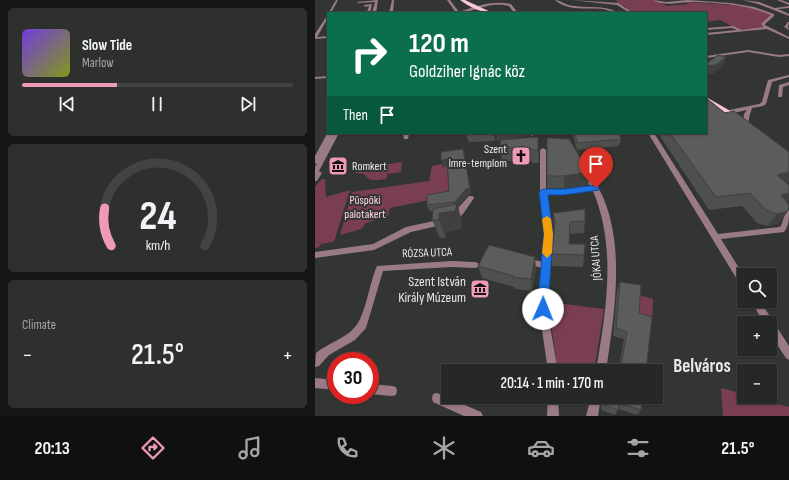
<!DOCTYPE html>
<meta charset="utf-8">
<style>
:root{--surface:#262826;--page:#2e302e;--text:#f1f3f6;--muted:#a4a6a7;--line:#424443;--accent:#ef9ab7}
body{margin:0;font-family:"Sofia Sans Condensed",sans-serif;background:var(--page);color:var(--text);height:100vh;display:flex;flex-direction:column;font-size:15px;white-space:nowrap}
*{box-sizing:border-box;margin:0}
p{font-size:13px;color:var(--muted)}
.icon{flex:none;width:22px;height:22px;fill:none;stroke:currentColor;stroke-width:2;stroke-linecap:round;stroke-linejoin:round}
.map{position:relative;flex:1;overflow:hidden}
.sheet{display:flex;flex-direction:column;gap:8px;padding:8px;background:#151615;width:315px}
.sheet>*{flex:none}
.hud{position:absolute;left:12px;top:12px;width:380px;height:122px;border-radius:0px;box-shadow:0 1px 3px #0004,0 0 0 1px var(--line);background:#0b6e4f;color:#fff;overflow:hidden}
.fabs{position:absolute;left:422px;top:268px;display:grid;gap:8px}
.fabs a{display:grid;place-items:center;width:40px;height:40px;border-radius:0px;background:var(--surface);box-shadow:0 1px 3px #0004,0 0 0 1px var(--line);font-size:20px}
.speed{position:absolute;left:12px;top:352px;display:flex;gap:8px;font-size:20px;font-weight:700;text-align:center}
.speed>*{display:grid;place-content:center;width:52px;height:52px;border-radius:50%;background:var(--surface);box-shadow:0 1px 3px #0004,0 0 0 1px var(--line);line-height:1}
.speed .limit{border:6px solid #d22;background:#fff;color:#111}
.pin{position:absolute;display:grid;place-items:center;width:34px;height:34px;color:#fff;margin:-41px -17px;border-radius:50% 50% 50% 0;rotate:-45deg;box-shadow:0 0 4px #0007}
.pin .icon{rotate:45deg}
.me{position:absolute;width:44px;margin:-22px;rotate:1deg;stroke-linejoin:round;filter:drop-shadow(0 0 3px #0008)}
.turn{display:flex;align-items:center;gap:14px;height:84px;padding:0 16px;font-size:18px}
.turn .icon{width:52px;height:52px;stroke-width:2.5}
.turn b{display:block;font-size:28px;line-height:34px}
.then{display:flex;align-items:center;height:38px;padding:0 16px;background:#0003;gap:8px;font-size:15px}
.big{font-size:30px;font-weight:600;line-height:1.1}
.sheet .card{flex:1;display:flex;flex-direction:column;justify-content:center;gap:6px;min-width:0;padding:0 14px;border-radius:6px;background:var(--page)}
.sheet .dial{align-items:center;gap:0}
.dial svg{height:104px;overflow:visible;fill:none;stroke:var(--line);stroke-width:7;stroke-linecap:round;text-anchor:middle}
.dial text{fill:var(--text);stroke:none}
.song{display:flex;align-items:center;gap:12px}
.cover{width:48px;height:48px;border-radius:6px;background:linear-gradient(135deg,hsl(260 70% 55%),hsl(70 70% 35%))}
.played{height:4px;border-radius:2px;background:linear-gradient(90deg,var(--accent) 35%,var(--line) 35%)}
.keys{display:flex;justify-content:space-around;direction:ltr}
.heat{display:flex;justify-content:space-between;align-items:center;font-size:22px;direction:ltr}
.trip{position:absolute;left:126px;top:364px;width:222px;height:40px;border-radius:0px;background:var(--surface);box-shadow:0 1px 3px #0004,0 0 0 1px var(--line);font-weight:600;line-height:40px;text-align:center}
.tabs{display:flex;height:64px;justify-content:space-around;align-items:center;background:#0f100f;color:var(--muted)}
.tabs .icon{width:28px;height:28px}
.tabs .active{color:var(--accent)}
.tabs b{font-size:18px;color:var(--text)}
main{display:flex;flex:1;min-height:0}
.map>svg:first-child{display:block}
.green{fill:#7a3e54}
.lines{fill:none;stroke-linecap:round;stroke-linejoin:round}
.minor{fill:#9a7b85;fill-rule:evenodd}
.major{fill:#f9c5d6;fill-rule:evenodd}
.wall{fill:#4e504d}
.shaded-wall{fill:#40413f}
.building{fill:#5b5d5a;stroke:#40413f}
.route{fill:#1a73e8;stroke:#114b97}
.slow{fill:#f59e0b}
.labels{text-anchor:middle;dominant-baseline:central;stroke-width:4;stroke-linejoin:round;paint-order:stroke}
.poi-label{font-size:12px;fill:#e7e8e6;stroke:#333532;text-anchor:end}
.park-label{font-size:12px;fill:#ffd6e2;stroke:#333532}
.street-label{font-size:12px;fill:#e7e8e6;stroke:#333532}
.near-poi-label{font-size:14px;fill:#e7e8e6;stroke:#333532;text-anchor:end}
.near-district-label{font-size:19px;font-weight:bold;fill:#e7e8e6;stroke:#333532}
</style>
<main>
<section class="sheet">
<div class="card">
<div class="song"><i class="cover"></i><div><b>Slow Tide</b><p>Marlow</p></div></div>
<div class="played"></div>
<div class="keys"><svg class="icon" aria-label="previous" viewBox="0 0 24 24"><path d="M18 5L8 12l10 7zM5 5v14"/></svg><svg class="icon" aria-label="pause" viewBox="0 0 24 24"><path d="M8 5v14M16 5v14"/></svg><svg class="icon" aria-label="next" viewBox="0 0 24 24"><path d="M6 5l10 7-10 7zM19 5v14"/></svg></div>
</div>
<div class="card dial"><svg viewBox="0 0 100 80">
<path d="M14 69A42 42 0 1 1 86 69"/>
<path d="M14 69A42 42 0 0 1 9 40" stroke="#ef9ab7"/>
<text x="50" y="56" font-size="32" font-weight="700">24</text>
<text x="50" y="72" font-size="11">km/h</text>
</svg></div>
<div class="card"><p>Climate</p>
<div class="heat"><a>−</a><b class="big">21.5°</b><a>+</a></div>
</div>
</section>
<div class="map">
<svg width="474" height="416" viewBox="0 0 474 416">
<rect width="100%" height="100%" fill="#333532"/>
<g class="green">
<polygon points="301,0 339,0 352,6 374,4 369,2 432,6 458,15 448,24 451,28 426,31 405,20 391,22 391,13 318,13 310,6 303,4"/>
<path d="M87 162 86 172 72 174 71 179C60 180 56 183 49 174L40 173 45 168Z"/>
<polygon points="127,164 127,167 132,166 134,196 75,208 73,216 51,223 46,229 25,235 37,192 114,181 117,166"/>
<polygon points="7,179 10,179 11,197 35,190 20,239 18,242 6,244 4,247 0,248 0,187"/>
<polygon points="323,295 338,299 337,323 322,318"/>
<polygon points="233,302 289,309 279,371 243,371"/>
<polygon points="406,388 429,394 429,397 438,397 474,407 474,416 408,416"/>
</g>
<g class="lines">
<g class="minor">
<polygon points="21,0 23,0 16,13 13,14"/>
<polygon points="63,0 61,13 57,13 60,2 43,3 42,2"/>
<polygon points="77,0 79,0 78,13 74,13"/>
<path d="M132 0H135L144 12C161 6 178 0 196 4L203 13H199L194 6C172 1 160 13 141 13Z"/>
<path d="M240 0C245 0 249 4 254 5 271 9 289 4 304 13 298 13 294 10 288 9 272 7 254 12 240 0Z"/>
<polygon points="256,0 303,3 319,13 315,13 302,5"/>
<path d="M338 0 351 2 373 0 416 3 439 7 459 14V16L450 24V25L474 37V39L452 29 391 35V33L422 30 417 28 391 30V28L418 26 427 30 449 27 446 24 456 15C431 4 404 3 377 2 364 2 349 7 338 0Z"/>
<polygon points="427,0 444,2 460,8 474,6 474,8 463,9 474,14 474,16 443,4"/>
<polygon points="462,0 466,0 474,3 474,5"/>
<polygon points="57,4 55,13 48,13 52,12 54,6 50,7 49,5"/>
<polygon points="13,14 13,18 2,37 13,36 13,38 0,39 0,34"/>
<polygon points="473,22 474,22 473,27 474,30 469,27"/>
<polygon points="433,50 464,55 474,54 474,56 464,57 433,52 391,58 391,56"/>
<polygon points="474,75 474,77 457,82 451,104 448,106 437,108 435,114 433,124 429,124 428,123 429,114 432,110 414,114 411,112 414,110 444,104 447,102 453,80"/>
<polygon points="13,76 13,78 0,79 0,77"/>
<polygon points="474,82 474,85 468,87 467,97 463,97 464,85"/>
<polygon points="13,132 13,133 18,133 9,150 18,133 24,133 4,171 7,173 2,181 0,181 0,167 2,163 0,164 0,156"/>
<polygon points="88,133 94,133 93,139 89,139"/>
<polygon points="213,133 219,133 220,134 217,136"/>
<path d="M333 133H339L403 234 464 227 466 226 471 211 474 210C474 219 474 226 469 232L406 239 429 276V287L426 286Z"/>
<path d="M228 148 231 150V190H249L275 186 265 170 268 168 270 169 282 186 284 188V189C312 241 299 316 291 371H281C291 311 302 248 278 191L249 194H232L238 234 232 309 243 371H233L224 309 227 268 208 263 207 261 208 259 211 258 228 262 230 234 225 192V150Z"/>
<polygon points="154,196 158,196 159,198 148,214 141,220 135,220 134,218"/>
<polygon points="128,219 131,220 132,222 131,224 96,232 59,250 0,258 0,252 58,244 91,227"/>
<path d="M136 261 160 262 163 263 164 265 163 267 160 268 136 267 68 271 51 328 40 340 14 355 4 366 0 367 1 353C13 343 30 339 40 327 50 317 55 281 62 266Z"/>
<polygon points="436,301 445,301 474,346 474,360 471,358 455,334 455,323 449,323"/>
<polygon points="0,378 21,380 21,390 0,388"/>
<polygon points="55,384 77,386 81,387 82,391 81,395 77,396 55,394"/>
<polygon points="122,393 166,412 168,416 149,416 118,402 117,398 118,394"/>
<polygon points="233,397 243,397 244,416 232,416"/>
<polygon points="276,397 286,397 283,416 271,416"/>
</g>
<g class="major">
<path d="M145 0H150L178 13C167 13 154 7 145 0Z"/>
<polygon points="391,97 426,117 427,118 424,120 422,119 391,102"/>
</g>
</g>
<g class="wall">
<polygon points="393,99 410,113 474,152 474,182 471,183 474,185 474,200 472,202 473,211 463,224 453,226 442,223 427,206 394,210 343,133 391,133"/>
<polygon points="150,133 179,133 180,141 154,142"/>
<polygon points="181,133 213,133 213,135 187,140 223,137 224,163 217,163 217,161 187,161 185,148 186,140 182,141"/>
<polygon points="257,133 304,133 306,139 304,146 262,150 258,135"/>
<polygon points="232,138 274,172 273,185 249,188 232,188"/>
<polygon points="148,149 156,194 153,195 143,207 147,223 146,229 131,232 131,238 125,238 117,220 118,211 115,212 112,205 134,191 132,165 128,166"/>
<polygon points="238,213 270,221 269,233 254,234 254,244 269,255 268,267 237,266 237,254 239,230"/>
<polygon points="163,266 221,269 217,291 200,289 199,287 167,278"/>
<polygon points="305,282 324,313 331,371 291,371 293,366 304,367 309,339 298,336 302,291"/>
<polygon points="287,397 327,397 326,410 322,415 303,409 300,415 286,410"/>
</g>
<g class="shaded-wall">
<polygon points="411,57 408,65 398,74 391,74 391,66"/>
<polygon points="391,96 394,96 391,104"/>
<polygon points="181,133 213,133 213,135 182,141"/>
<polygon points="148,149 156,194 153,195 143,207 147,223 146,229 131,232 131,238 124,220 124,213 141,207 140,202"/>
<polygon points="132,159 134,165 128,166 126,160"/>
<polygon points="274,172 273,185 249,188 249,176"/>
<polygon points="474,172 474,182 454,188 462,175"/>
<polygon points="474,193 474,200 471,204 466,195"/>
<polygon points="473,211 463,224 453,226 462,214"/>
<polygon points="220,257 221,269 217,291 216,279"/>
</g>
<g class="building">
<polygon points="79,12 86,12 85,13 79,13"/>
<polygon points="403,55 411,57 401,65 391,66 391,64"/>
<polygon points="391,98 410,113 419,111 474,152 474,172 462,175 474,185 474,193 466,195 474,205 473,211 462,214 451,210 435,193 401,197 355,133 391,133"/>
<polygon points="260,133 304,133 306,139 262,143"/>
<polygon points="223,137 223,150 217,150 216,148 185,148 186,140"/>
<polygon points="232,138 254,139 274,172 249,176 232,176"/>
<polygon points="148,149 155,188 151,189 140,202 112,205 112,195 134,191 132,159 126,160 126,152"/>
<polygon points="142,204 140,211 124,213 124,220 117,220 118,209"/>
<polygon points="270,209 270,221 255,222 254,244 270,244 269,255 237,254 240,222 238,213"/>
<polygon points="174,245 220,257 216,279 198,277 199,276 163,266"/>
<polygon points="305,282 326,285 324,313 337,317 331,371 292,371 293,366 295,364 306,367 312,332 301,328"/>
<polygon points="289,397 327,397 326,410 304,403 303,410 288,404"/>
</g>
<polygon class="route" points="281,185 284,186 284,190 249,195 233,195 238,234 233,309 232,313 228,314 223,313 222,309 229,234 224,192 228,189 249,189"/>
<polygon class="slow" points="232,216 236,219 238,234 237,253 232,258 227,253 229,234 227,219"/>
<defs>
<symbol id="church-square" viewBox="-11 -11 22 22"><rect x="-9" y="-9" width="18" height="18" rx="4" fill="#ef9ab7" stroke="#333532"/><path d="M-1.2-6h2.4v3.5h3.3v2.4h-3.3V6h-2.4V-.1h-3.3v-2.4h3.3Z" fill="#111"/></symbol>
<symbol id="museum-square" viewBox="-11 -11 22 22"><rect x="-9" y="-9" width="18" height="18" rx="4" fill="#ef9ab7" stroke="#333532"/><path d="M0-6L6-3V-2H-6V-3ZM-5-1h2V3h-2ZM-1-1h2V3h-2ZM3-1h2V3H3ZM-6 4H6V6H-6Z" fill="#111"/></symbol>
</defs>
<g fill-rule="evenodd">
<use href="#church-square" x="195" y="145" width="22" height="22"/>
<use href="#museum-square" x="12" y="155" width="22" height="22"/>
<use href="#museum-square" x="154" y="278" width="22" height="22"/>
</g>
<g class="labels">
<g class="poi-label">
<text x="192" y="149">Szent<tspan x="192" dy="14">Imre-templom</tspan></text>
<text x="37" y="166" text-anchor="start">Romkert</text>
</g>
<g class="park-label">
<text x="50" y="200">Püspöki<tspan x="50" dy="14">palotakert</tspan></text>
</g>
<g class="street-label">
<text transform="translate(112 253) rotate(-2)">RÓZSA UTCA</text>
<text transform="translate(281 258) rotate(-94)">JÓKAI UTCA</text>
</g>
<g class="near-poi-label">
<text x="151" y="281">Szent István<tspan x="151" dy="16">Király Múzeum</tspan></text>
</g>
<g class="near-district-label">
<text x="387" y="366">Belváros</text>
</g>
</g>
</svg>
<div class="fabs">
<a><svg class="icon" aria-label="search" viewBox="0 0 24 24"><circle cx="10" cy="10" r="6"/><path d="M15 15l6 6"/></svg></a>
<a>+</a>
<a>−</a>
</div>
<div class="speed"><div class="limit">30</div></div>
<div class="pin" style="left:281px;top:188px;background:#d93025"><svg class="icon" aria-label="arrive" viewBox="0 0 24 24"><path d="M6 21V4h12l-3 4 3 4H6"/></svg></div>
<svg class="me" style="left:228px;top:309px" viewBox="-20 -20 40 40"><circle r="19" fill="#fff"/><path d="M0-13L10 11 0 6-10 11z" fill="#1a73e8"/></svg>
<div class="trip">20:14 · 1 min · 170 m</div>
<div class="hud">
<div class="turn"><svg class="icon" aria-label="right" viewBox="0 0 24 24"><path d="M7 20v-9h11M14 6l5 5-5 5"/></svg><div><b>120 m</b>Goldziher Ignác köz</div></div>
<div class="then">Then<svg class="icon" aria-label="arrive" viewBox="0 0 24 24"><path d="M6 21V4h12l-3 4 3 4H6"/></svg></div>
</div>
</div>
</main>
<nav class="tabs">
<b>20:13</b>
<svg class="icon active" aria-label="directions" viewBox="0 0 24 24"><path d="M12 3l9 9-9 9-9-9zM9 14v-3h6M13 9l2 2-2 2"/></svg>
<svg class="icon" aria-label="music" viewBox="0 0 24 24"><path d="M9 18V5l10-2v13"/><circle cx="6" cy="18" r="3"/><circle cx="16" cy="16" r="3"/></svg>
<svg class="icon" aria-label="phone" viewBox="0 0 24 24"><path d="M5 4h4l2 5-3 2q2 4 5 5l2-3 5 2v4C11 20 4 13 5 4z"/></svg>
<svg class="icon" aria-label="climate" viewBox="0 0 24 24"><path d="M12 3v18M4 7l16 10M4 17L20 7"/></svg>
<svg class="icon" aria-label="car" viewBox="0 0 24 24"><path d="M5 17H2v-5l4-1 3-4h7l3 4 3 1v5h-3M9 17h6M6 11h13"/><circle cx="7" cy="17" r="2"/><circle cx="17" cy="17" r="2"/></svg>
<svg class="icon" aria-label="filters" viewBox="0 0 24 24"><path d="M4 7h16M4 17h16"/><circle cx="9" cy="7" r="2"/><circle cx="15" cy="17" r="2"/></svg>
<b>21.5°</b>
</nav>
